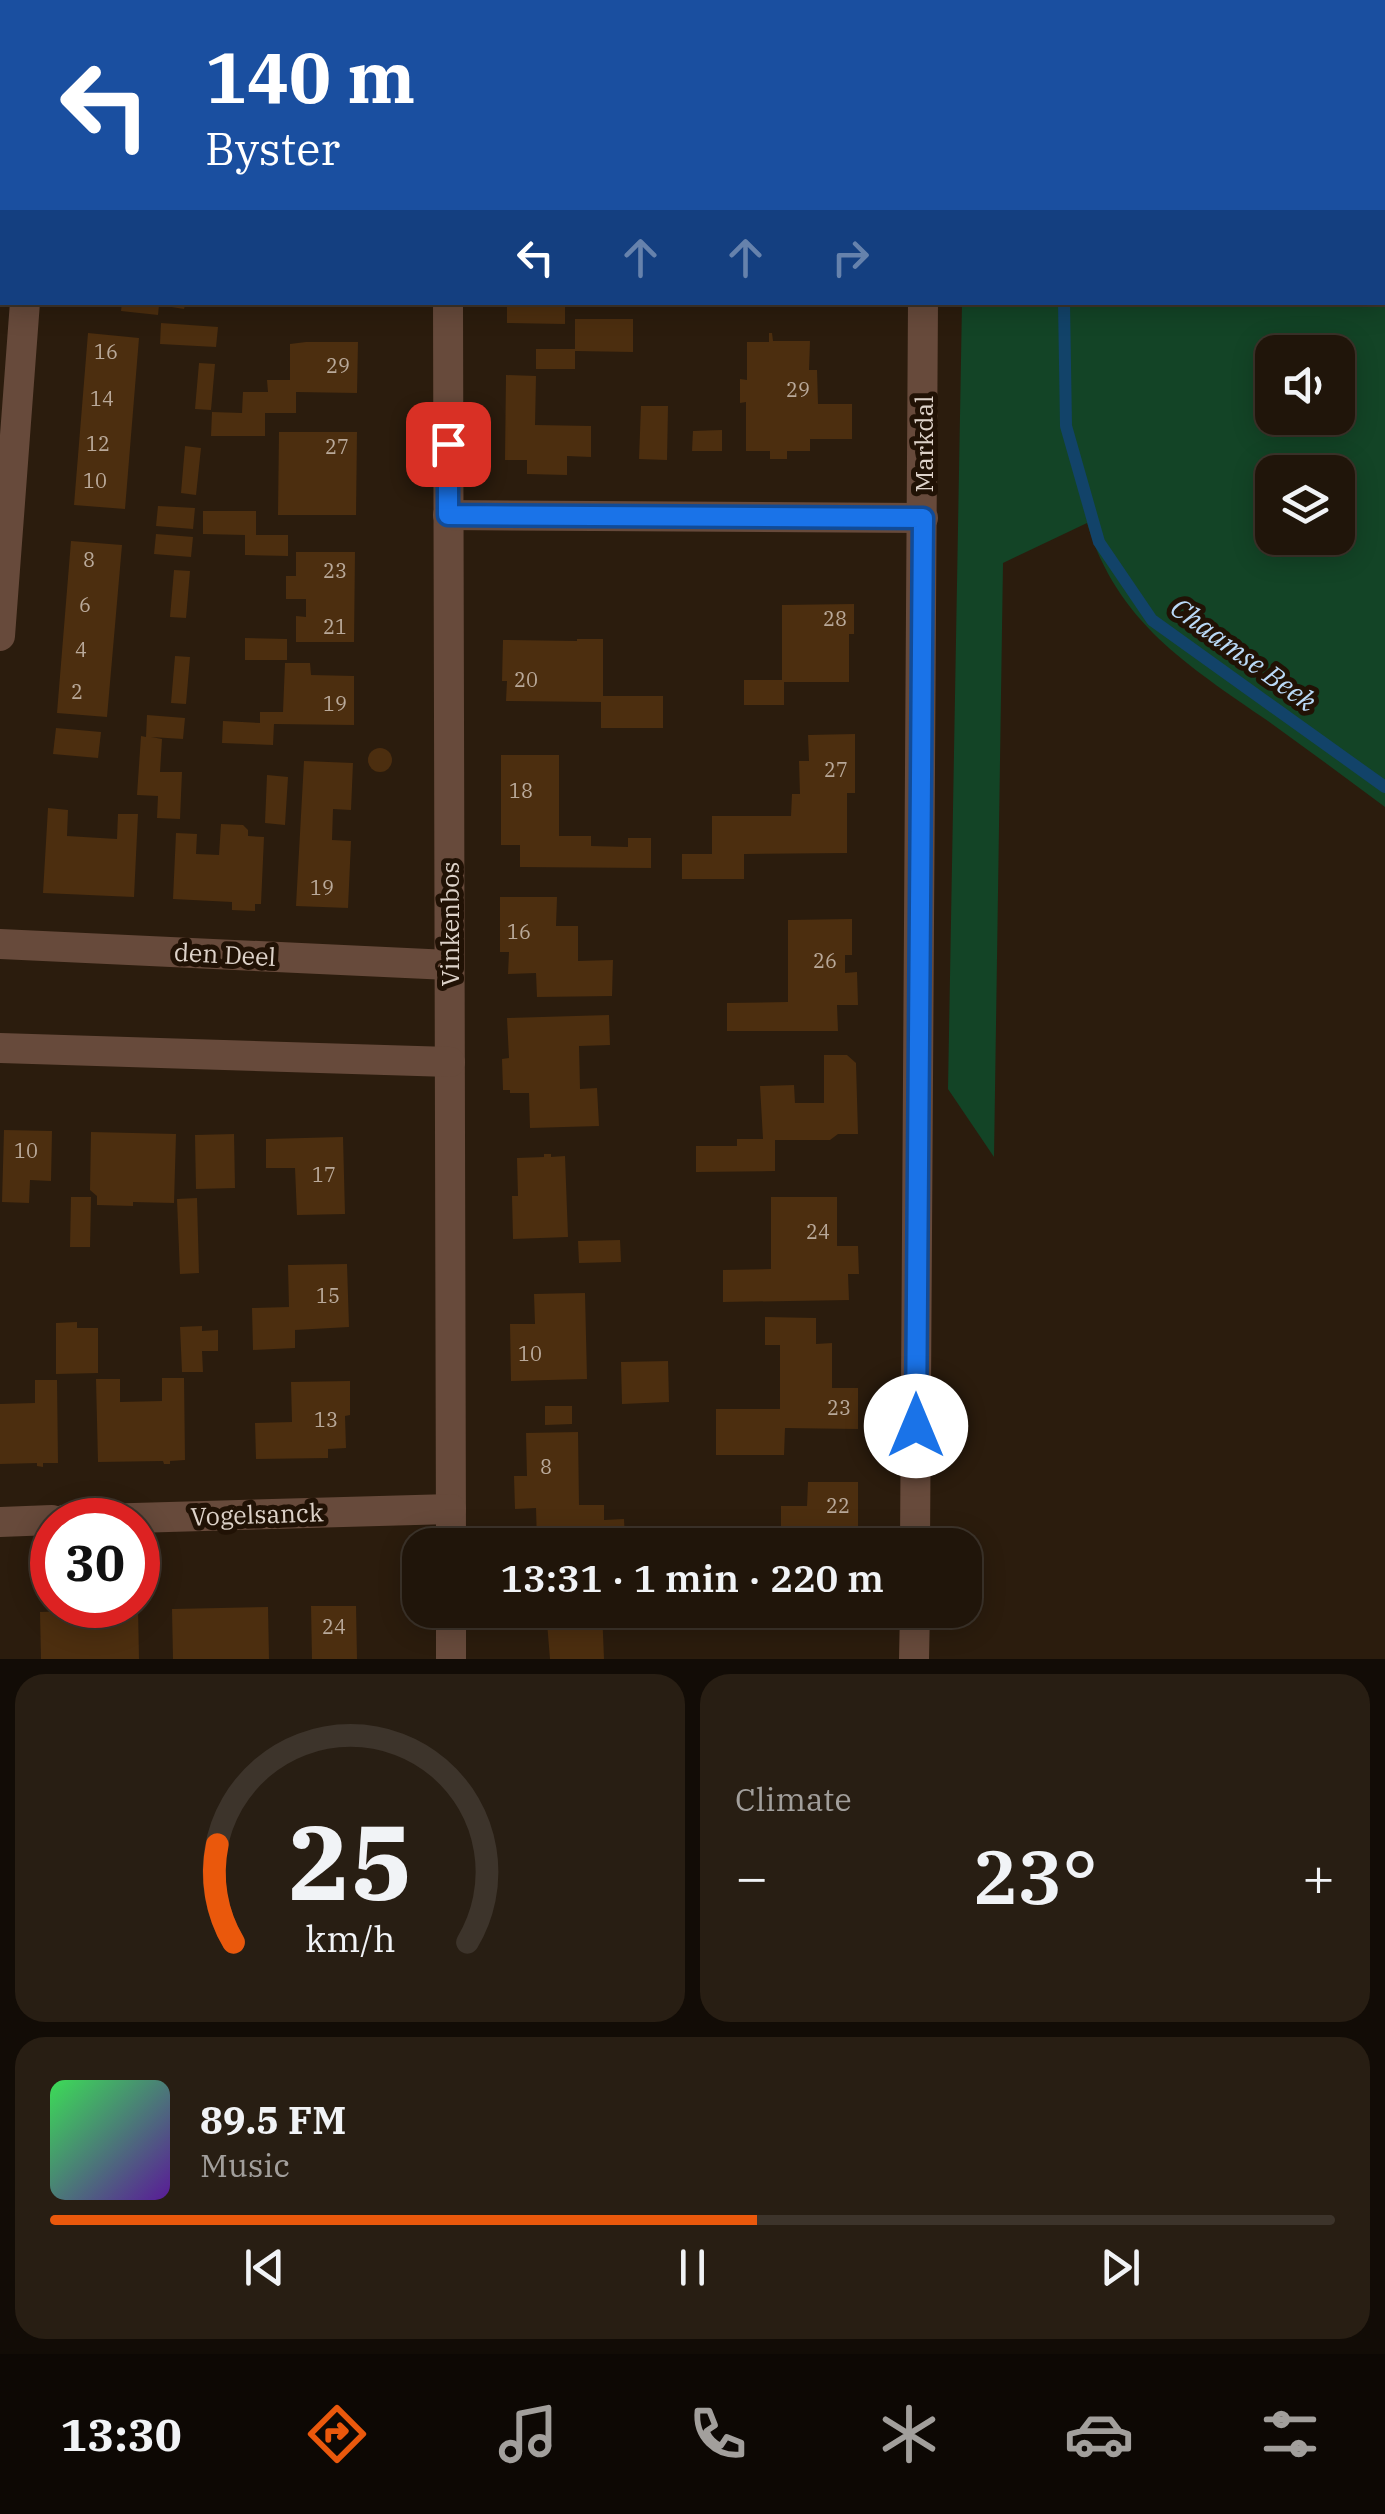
<!DOCTYPE html>
<meta charset="utf-8">
<style>
:root{--surface:#20150a;--page:#281e13;--text:#f1f3f6;--muted:#a29f9c;--line:#3d342b;--accent:#ea580c}
body{margin:0;font-family:"IBM Plex Serif",serif;background:var(--page);color:var(--text);height:100vh;display:flex;flex-direction:column;font-size:38px;white-space:nowrap}
*{box-sizing:border-box;margin:0}
p{font-size:32px;color:var(--muted)}
.icon{flex:none;width:55px;height:55px;fill:none;stroke:currentColor;stroke-width:2;stroke-linecap:round;stroke-linejoin:round}
.map{position:relative;height:1659px;overflow:hidden}
.side{display:flex;flex-direction:column;gap:15px;padding:15px;background:#120c06;flex:1}
.side>*{flex:none}
.top-card{position:absolute;left:0px;top:0px;width:1385px;height:305px;box-shadow:0 5px 25px #0003,0 0 0 2px var(--line);background:#1a4fa0;color:#fff;overflow:hidden}
.fabs{position:absolute;left:1255px;top:335px;display:grid;gap:20px}
.fabs a{display:grid;place-items:center;width:100px;height:100px;border-radius:20px;background:var(--surface);box-shadow:0 5px 25px #0003,0 0 0 2px var(--line);font-size:50px}
.speed{position:absolute;left:30px;top:1498px;display:flex;gap:20px;font-size:50px;font-weight:700;text-align:center}
.speed>*{display:grid;place-content:center;width:130px;height:130px;border-radius:50%;background:var(--surface);box-shadow:0 5px 25px #0003,0 0 0 2px var(--line);line-height:1}
.speed .limit{border:15px solid #d22;background:#fff;color:#111}
.pin{position:absolute;display:grid;place-items:center;width:85px;height:85px;color:#fff;margin:-42px;border-radius:20px;box-shadow:0 5px 15px #0006}
.me{position:absolute;width:110px;margin:-55px;rotate:0deg;stroke-linejoin:round;filter:drop-shadow(0 0 8px #0008)}
.turn{display:flex;align-items:center;gap:35px;height:210px;padding:0 40px;font-size:45px}
.turn .icon{width:130px;height:130px;stroke-width:2.5}
.turn b{display:block;font-size:70px;line-height:85px}
.lanes{display:flex;align-items:center;height:95px;padding:0 40px;background:#0003;justify-content:center;gap:50px;direction:ltr}
.lanes .off{opacity:.35}
.big{font-size:75px;font-weight:600;line-height:1.1}
.side .card{flex:1;display:flex;flex-direction:column;justify-content:center;gap:15px;min-width:0;padding:0 35px;border-radius:30px;background:var(--page)}
.side .dial{align-items:center;gap:0}
.dial svg{height:260px;overflow:visible;fill:none;stroke:var(--line);stroke-width:7;stroke-linecap:round;text-anchor:middle}
.dial text{fill:var(--text);stroke:none}
.song{display:flex;align-items:center;gap:30px}
.cover{width:120px;height:120px;border-radius:15px;background:linear-gradient(135deg,hsl(130 70% 55%),hsl(270 70% 35%))}
.played{height:10px;border-radius:5px;background:linear-gradient(90deg,var(--accent) 55%,var(--line) 55%)}
.keys{display:flex;justify-content:space-around;direction:ltr}
.heat{display:flex;justify-content:space-between;align-items:center;font-size:55px;direction:ltr}
.side .tiles{flex:1;display:grid;gap:15px;grid-template-columns:1fr 1fr}
.card:last-child{grid-column:span 2}
.trip{position:absolute;left:402px;top:1528px;width:580px;height:100px;border-radius:30px;background:var(--surface);box-shadow:0 5px 25px #0003,0 0 0 2px var(--line);font-weight:600;line-height:100px;text-align:center}
.tab-bar{display:flex;height:160px;justify-content:space-around;align-items:center;background:#0d0804;color:var(--muted)}
.tab-bar .icon{width:70px;height:70px}
.tab-bar .current{color:var(--accent)}
.tab-bar b{font-size:45px;color:var(--text)}
.map>svg:first-child{display:block}
.green{fill:#134426;fill-rule:evenodd}
.lines{fill:none;stroke-linecap:round;stroke-linejoin:round}
.stream{stroke:#124369;stroke-width:12}
.building{fill:#4c2e0f}
.street{stroke:#674a3b;stroke-width:30}
.route-casing{stroke:#114b97;stroke-width:25}
.route{stroke:#1a73e8;stroke-width:18}
.labels{text-anchor:middle;dominant-baseline:central;stroke-width:10;stroke-linejoin:round;paint-order:stroke}
.number-label{font-size:20px;fill:#b9a99a}
.street-label{font-size:25px;fill:#ddd2c9;stroke:#211205}
.water-label{font-size:28px;font-style:italic;fill:#bad9f7;stroke:#211205}
</style>
<div class="map">
<svg width="1385" height="1659" viewBox="0 0 1385 1659">
<rect width="100%" height="100%" fill="#2b1c0d"/>
<path class="green" d="M965 0H1385V807C1346 778 1307 749 1268 721 1187 665 1117 622 1087 523L1003 563 994 1157 948 1089 962 303 1382 302V2H965ZM1272 352H1338V418H1272ZM1338 472V538H1272V472Z"/>
<g class="lines">
<g class="stream">
<polyline points="1061,0 1061,2"/>
<polyline points="1064,302 1066,426 1099,542 1152,620 1385,787"/>
</g>
</g>
<g class="building">
<polygon points="122,302 186,302 184,309 159,305 158,315 121,311"/>
<polygon points="507,302 565,302 565,324 507,323"/>
<polygon points="575,319 633,319 633,352 575,351"/>
<polygon points="161,323 218,327 216,347 160,344"/>
<polygon points="88,333 139,338 125,509 74,505"/>
<polygon points="769,333 772,333 773,341 810,341 809,370 817,370 818,404 852,404 852,439 810,439 810,451 787,451 787,459 770,459 770,451 746,451 746,402 740,403 740,379 747,380 747,342 769,342"/>
<polygon points="306,342 358,342 357,393 296,392 296,413 265,413 265,436 211,436 212,412 242,413 243,392 268,392 267,380 290,380 290,344"/>
<rect x="536" y="349" width="39" height="20"/>
<polygon points="199,363 215,364 211,410 195,409"/>
<polygon points="506,375 536,376 535,425 591,426 591,457 567,456 567,475 527,474 527,460 505,460"/>
<polygon points="641,406 668,406 667,460 639,459"/>
<polygon points="722,430 722,451 692,451 693,431"/>
<polygon points="279,432 357,432 356,515 278,515"/>
<polygon points="185,446 201,448 196,495 181,493"/>
<polygon points="158,506 195,508 193,529 156,526"/>
<polygon points="203,511 256,511 256,535 288,535 288,556 245,555 245,535 203,534"/>
<polygon points="156,534 193,537 191,557 154,554"/>
<polygon points="71,541 122,545 107,717 57,713"/>
<polygon points="296,552 355,552 354,642 296,642 296,616 306,617 306,599 286,599 286,576 296,576"/>
<polygon points="174,570 190,571 186,618 170,617"/>
<polygon points="854,604 854,634 849,634 849,682 784,682 784,705 744,705 744,680 782,680 782,605"/>
<polygon points="245,638 287,639 287,660 245,660"/>
<polygon points="577,639 603,639 603,696 663,696 663,728 601,728 601,702 506,701 507,681 502,681 503,640 577,641"/>
<polygon points="175,656 190,657 186,704 171,703"/>
<polygon points="285,663 310,663 311,675 354,676 354,725 274,724 273,745 222,743 223,721 260,723 260,712 283,712"/>
<polygon points="147,715 185,718 183,739 151,737 162,739 160,772 182,772 180,819 157,818 158,796 137,795 141,736 146,737"/>
<polygon points="56,728 101,732 98,758 53,754"/>
<polygon points="855,734 855,793 847,793 847,853 744,854 744,879 682,879 682,854 712,854 712,816 791,816 792,794 800,794 799,761 809,761 808,735"/>
<circle cx="380" cy="760" r="12"/>
<polygon points="501,755 559,755 559,836 591,836 591,846 628,847 628,838 651,838 651,868 520,867 520,845 501,845"/>
<polygon points="304,761 353,763 351,810 333,809 332,840 351,841 348,908 296,906"/>
<polygon points="267,775 288,777 285,825 265,823"/>
<polygon points="48,808 68,810 67,836 117,839 118,814 138,814 134,897 43,893"/>
<polygon points="221,824 243,825 248,830 248,836 264,837 261,904 255,904 255,911 232,910 232,902 173,899 176,833 197,834 196,854 219,855"/>
<polygon points="500,897 557,897 556,926 578,926 578,961 613,960 612,996 537,997 536,973 508,974 509,952 500,952"/>
<polygon points="852,919 852,955 845,955 845,973 857,972 858,1005 837,1005 838,1031 727,1031 727,1003 788,1002 788,920"/>
<polygon points="609,1015 610,1045 579,1046 580,1089 597,1088 599,1126 530,1128 529,1093 510,1093 510,1090 503,1090 502,1059 509,1058 507,1018"/>
<polygon points="824,1055 847,1055 856,1063 858,1134 838,1134 830,1140 775,1140 775,1171 696,1172 696,1146 737,1146 737,1139 763,1139 760,1086 794,1085 795,1103 824,1103"/>
<polygon points="4,1130 52,1131 51,1181 30,1180 29,1203 2,1202"/>
<polygon points="91,1132 176,1134 174,1203 133,1202 133,1206 97,1205 97,1196 90,1190"/>
<polygon points="234,1134 235,1188 196,1189 195,1135"/>
<polygon points="343,1137 345,1214 297,1215 295,1168 266,1168 266,1139"/>
<polygon points="544,1154 551,1154 551,1157 565,1156 568,1237 513,1239 512,1196 518,1196 517,1158 544,1157"/>
<polygon points="71,1197 91,1197 90,1247 70,1247"/>
<polygon points="771,1197 837,1197 837,1246 858,1246 859,1274 848,1274 849,1300 723,1302 723,1270 771,1269"/>
<polygon points="197,1198 199,1273 180,1274 177,1199"/>
<polygon points="620,1240 621,1262 579,1263 578,1241"/>
<polygon points="347,1264 349,1327 295,1330 295,1348 253,1350 252,1308 289,1307 288,1265"/>
<polygon points="585,1293 587,1379 511,1381 510,1324 535,1324 534,1294"/>
<polygon points="765,1317 816,1318 816,1344 832,1343 832,1388 858,1388 858,1429 785,1428 784,1455 716,1455 716,1409 780,1409 780,1345 765,1345"/>
<polygon points="77,1322 77,1328 98,1328 98,1373 56,1374 56,1323"/>
<polygon points="202,1326 202,1331 218,1330 218,1351 202,1351 203,1372 182,1372 180,1327"/>
<polygon points="668,1361 669,1402 622,1404 621,1362"/>
<polygon points="162,1378 184,1378 185,1460 170,1461 170,1464 164,1464 163,1461 98,1462 96,1379 120,1379 120,1402 162,1401"/>
<polygon points="35,1380 57,1380 58,1463 43,1463 43,1467 37,1466 37,1463 0,1464 0,1404 35,1403"/>
<polygon points="350,1381 350,1415 345,1416 346,1448 328,1449 328,1458 256,1459 255,1423 292,1422 291,1382"/>
<polygon points="545,1406 572,1406 572,1424 545,1425"/>
<polygon points="578,1432 579,1505 604,1505 604,1520 624,1519 625,1540 537,1542 536,1508 515,1509 514,1476 527,1476 526,1433"/>
<polygon points="808,1482 858,1482 858,1534 832,1534 832,1545 781,1545 781,1506 807,1506"/>
<polygon points="311,1606 356,1606 357,1659 312,1659"/>
<polygon points="268,1607 269,1659 173,1659 172,1609"/>
<polygon points="138,1609 139,1659 41,1659 40,1612"/>
<polygon points="546,1610 602,1610 604,1659 550,1659"/>
</g>
<g class="lines">
<g class="street">
<polyline points="447,0 447,2"/>
<polyline points="922,0 922,2"/>
<polyline points="0,59 2,60"/>
<polyline points="448,302 451,1545"/>
<polyline points="448,515 923,518"/>
<polyline points="0,636 25,302"/>
<polyline points="0,944 449,965"/>
<polyline points="0,1048 450,1062"/>
<polyline points="64,1520 451,1509"/>
<polyline points="0,1522 52,1520"/>
<polyline points="915,1545 923,302"/>
<polyline points="451,1610 451,1659"/>
<polyline points="914,1659 915,1610"/>
</g>
</g>
<g class="lines">
<defs>
<polyline id="route" points="448,444 448,515 923,518 916,1426"/>
</defs>
<use href="#route" class="route-casing"/>
<use href="#route" class="route"/>
</g>
<g class="labels">
<g class="number-label">
<text x="106" y="351">16</text>
<text x="338" y="365">29</text>
<text x="798" y="389">29</text>
<text x="102" y="398">14</text>
<text x="98" y="443">12</text>
<text x="337" y="446">27</text>
<text x="95" y="480">10</text>
<text x="89" y="559">8</text>
<text x="335" y="570">23</text>
<text x="85" y="604">6</text>
<text x="835" y="618">28</text>
<text x="335" y="626">21</text>
<text x="81" y="649">4</text>
<text x="526" y="679">20</text>
<text x="77" y="691">2</text>
<text x="335" y="703">19</text>
<text x="836" y="769">27</text>
<text x="521" y="790">18</text>
<text x="322" y="887">19</text>
<text x="519" y="931">16</text>
<text x="825" y="960">26</text>
<text x="26" y="1150">10</text>
<text x="324" y="1174">17</text>
<text x="818" y="1231">24</text>
<text x="328" y="1295">15</text>
<text x="530" y="1353">10</text>
<text x="839" y="1407">23</text>
<text x="326" y="1419">13</text>
<text x="546" y="1466">8</text>
<text x="838" y="1505">22</text>
<text x="334" y="1626">24</text>
</g>
<g class="street-label">
<text transform="translate(923 444) rotate(-90)">Markdal</text>
<text transform="translate(449 924) rotate(-90)">Vinkenbos</text>
<text transform="translate(225 954) rotate(3)">den Deel</text>
<text transform="translate(257 1514) rotate(-2)">Vogelsanck</text>
</g>
<g class="water-label">
<text transform="translate(1244 654) rotate(36)">Chaamse Beek</text>
</g>
</g>
</svg>
<div class="fabs">
<a><svg class="icon" aria-label="sound" viewBox="0 0 24 24"><path d="M4 9h4l5-4v14l-5-4H4zM17 9q2 3 0 6"/></svg></a>
<a><svg class="icon" aria-label="layers" viewBox="0 0 24 24"><path d="M12 4l9 5-9 5-9-5zM3 14l9 5 9-5"/></svg></a>
</div>
<div class="speed"><div class="limit">30</div></div>
<div class="pin" style="left:448px;top:444px;background:#d93025"><svg class="icon" aria-label="arrive" viewBox="0 0 24 24"><path d="M6 21V4h12l-3 4 3 4H6"/></svg></div>
<svg class="me" style="left:916px;top:1426px" viewBox="-20 -20 40 40"><circle r="19" fill="#fff"/><path d="M0-13L10 11 0 6-10 11z" fill="#1a73e8"/></svg>
<div class="trip">13:31 · 1 min · 220 m</div>
<div class="top-card">
<div class="turn"><svg class="icon" aria-label="left" viewBox="0 0 24 24"><path d="M17 20v-9H6M10 6l-5 5 5 5"/></svg><div><b>140 m</b>Byster</div></div>
<div class="lanes"><svg class="icon" aria-label="left" viewBox="0 0 24 24"><path d="M17 20v-9H6M10 6l-5 5 5 5"/></svg><svg class="icon off" aria-label="ahead" viewBox="0 0 24 24"><path d="M12 20V5M6 11l6-6 6 6"/></svg><svg class="icon off" aria-label="ahead" viewBox="0 0 24 24"><path d="M12 20V5M6 11l6-6 6 6"/></svg><svg class="icon off" aria-label="right" viewBox="0 0 24 24"><path d="M7 20v-9h11M14 6l5 5-5 5"/></svg></div>
</div>
</div>
<section class="side">
<div class="tiles">
<div class="card dial"><svg viewBox="0 0 100 80">
<path d="M14 69A42 42 0 1 1 86 69"/>
<path d="M14 69A42 42 0 0 1 9 39" stroke="#ea580c"/>
<text x="50" y="56" font-size="32" font-weight="700">25</text>
<text x="50" y="72" font-size="11">km/h</text>
</svg></div>
<div class="card"><p>Climate</p>
<div class="heat"><a>−</a><b class="big">23°</b><a>+</a></div>
</div>
<div class="card">
<div class="song"><i class="cover"></i><div><b>89.5 FM</b><p>Music</p></div></div>
<div class="played"></div>
<div class="keys"><svg class="icon" aria-label="previous" viewBox="0 0 24 24"><path d="M18 5L8 12l10 7zM5 5v14"/></svg><svg class="icon" aria-label="pause" viewBox="0 0 24 24"><path d="M8 5v14M16 5v14"/></svg><svg class="icon" aria-label="next" viewBox="0 0 24 24"><path d="M6 5l10 7-10 7zM19 5v14"/></svg></div>
</div>
</div>
</section>
<nav class="tab-bar">
<b>13:30</b>
<svg class="icon current" aria-label="directions" viewBox="0 0 24 24"><path d="M12 3l9 9-9 9-9-9zM9 14v-3h6M13 9l2 2-2 2"/></svg>
<svg class="icon" aria-label="music" viewBox="0 0 24 24"><path d="M9 18V5l10-2v13"/><circle cx="6" cy="18" r="3"/><circle cx="16" cy="16" r="3"/></svg>
<svg class="icon" aria-label="phone" viewBox="0 0 24 24"><path d="M5 4h4l2 5-3 2q2 4 5 5l2-3 5 2v4C11 20 4 13 5 4z"/></svg>
<svg class="icon" aria-label="climate" viewBox="0 0 24 24"><path d="M12 3v18M4 7l16 10M4 17L20 7"/></svg>
<svg class="icon" aria-label="car" viewBox="0 0 24 24"><path d="M5 17H2v-5l4-1 3-4h7l3 4 3 1v5h-3M9 17h6M6 11h13"/><circle cx="7" cy="17" r="2"/><circle cx="17" cy="17" r="2"/></svg>
<svg class="icon" aria-label="filters" viewBox="0 0 24 24"><path d="M4 7h16M4 17h16"/><circle cx="9" cy="7" r="2"/><circle cx="15" cy="17" r="2"/></svg>
</nav>
